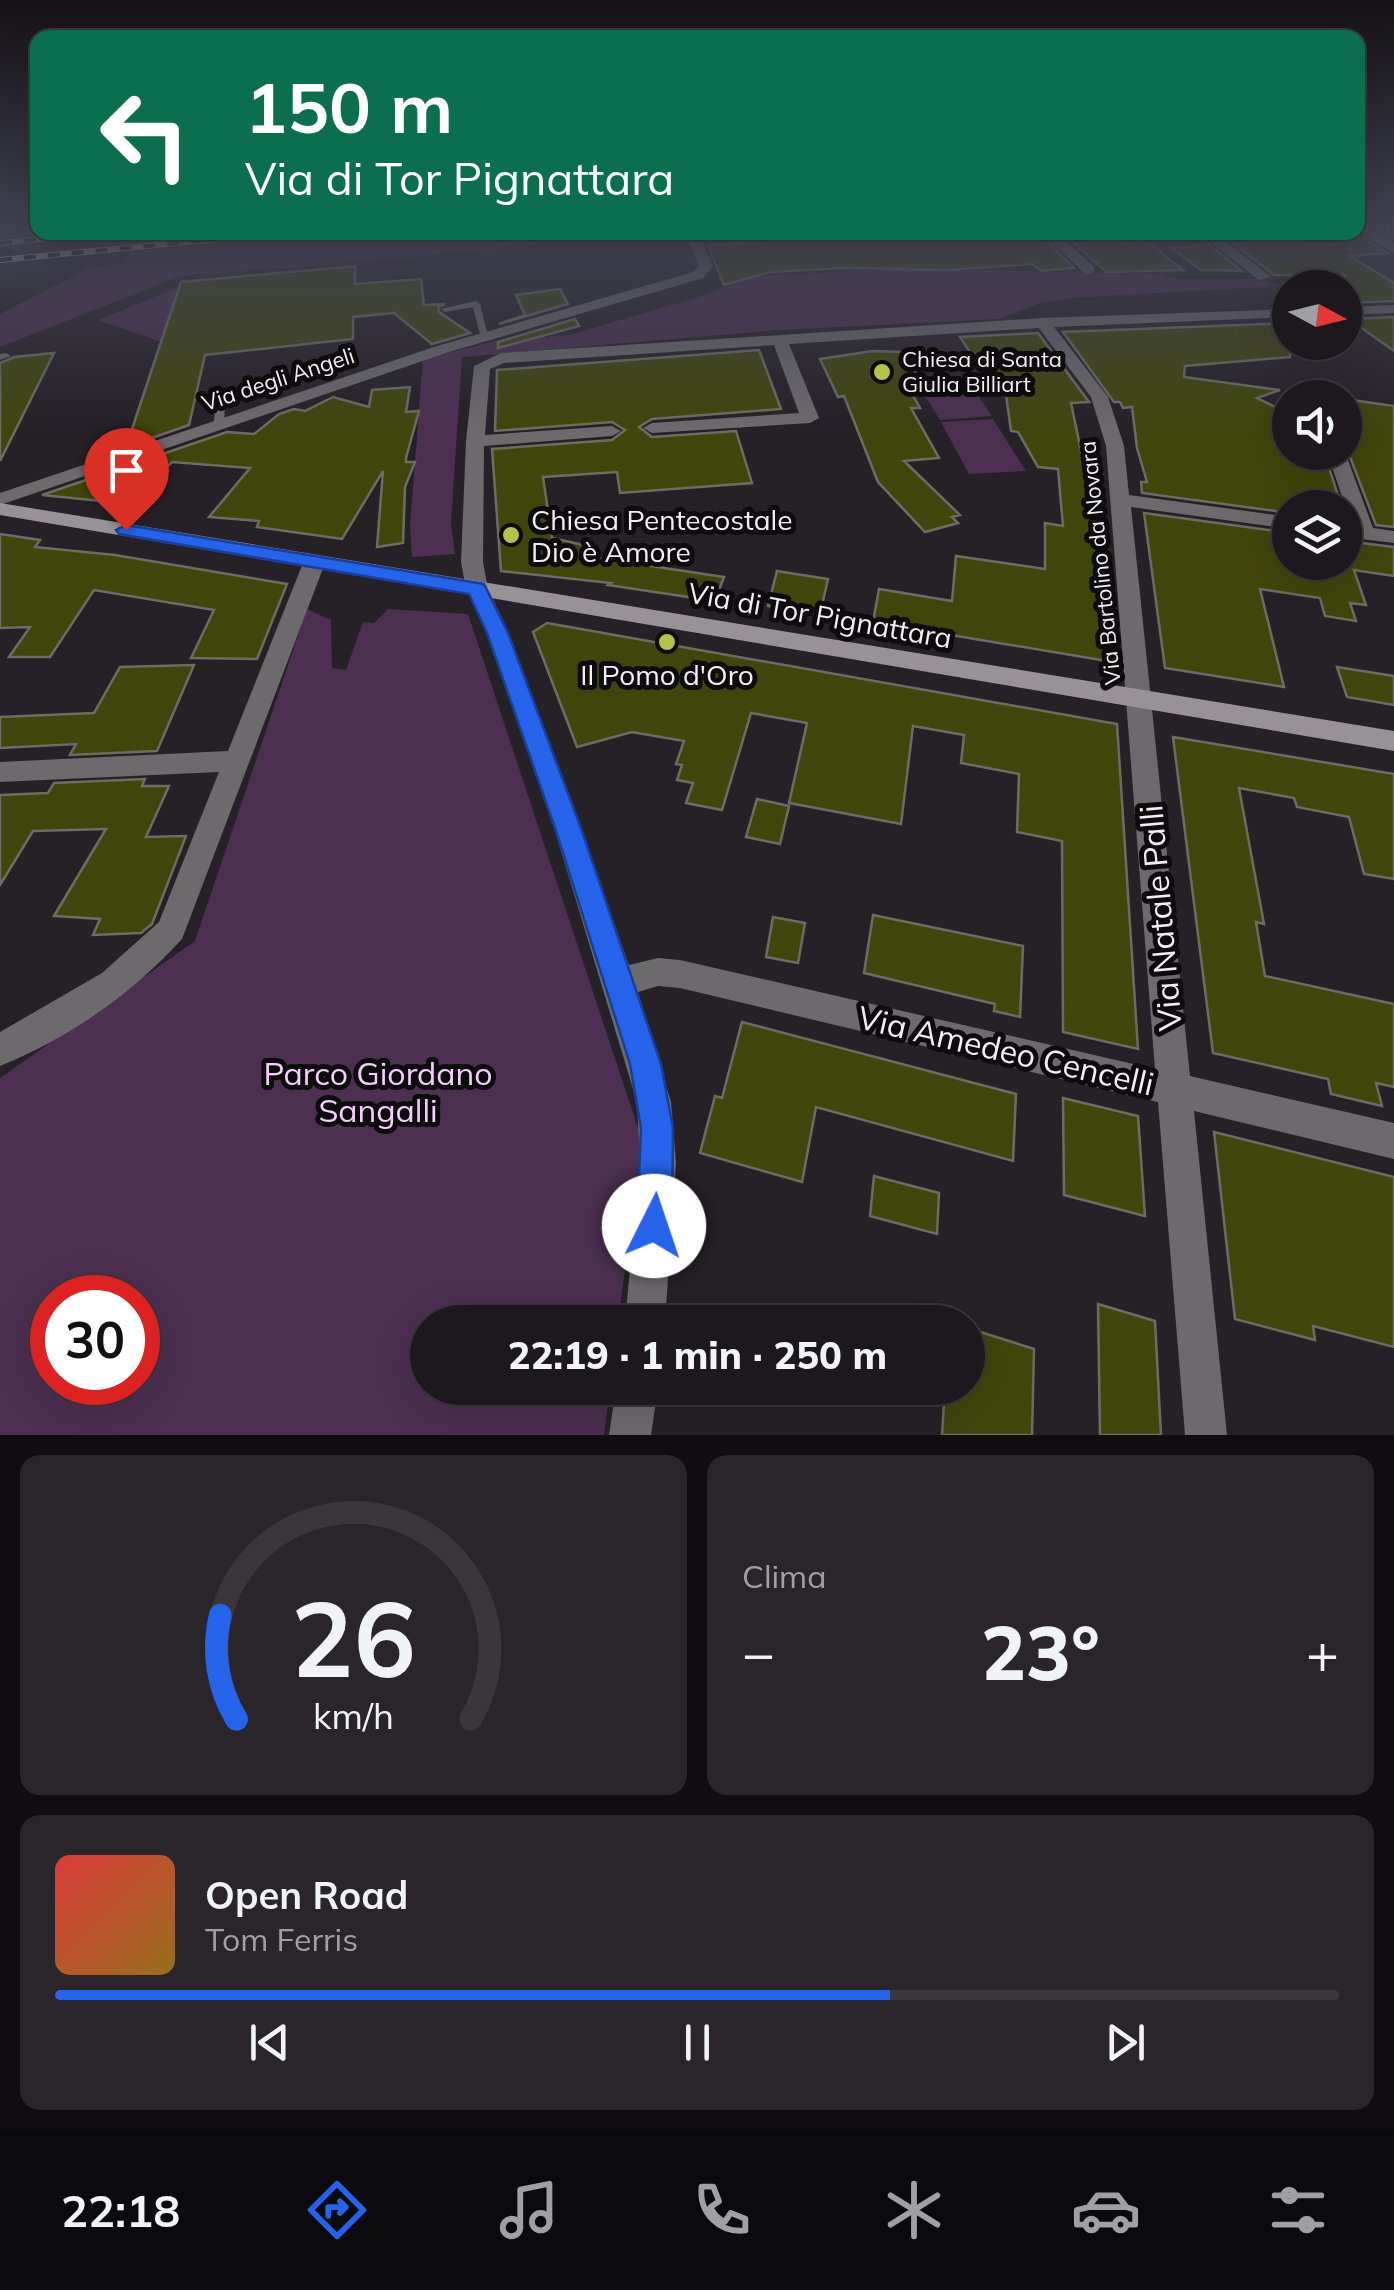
<!DOCTYPE html>
<html lang="it">
<meta charset="utf-8">
<style>
:root{--surface:#1c181d;--page:#29252a;--text:#f1f3f6;--muted:#a0a0a4;--line:#3a373b;--accent:#2563eb}
body{margin:0;font-family:Mulish,sans-serif;background:var(--page);color:var(--text);height:100vh;display:flex;flex-direction:column;font-size:38px;white-space:nowrap}
*{box-sizing:border-box;margin:0}
p{font-size:32px;color:var(--muted)}
.icon{flex:none;width:55px;height:55px;fill:none;stroke:currentColor;stroke-width:2;stroke-linecap:round;stroke-linejoin:round}
.map{position:relative;height:1435px;overflow:hidden}
.details{display:flex;flex-direction:column;gap:20px;padding:20px;background:#0f0d10;flex:1}
.details>*{flex:none}
.guide{position:absolute;left:30px;top:30px;width:1335px;height:210px;border-radius:20px;box-shadow:0 10px 40px #0002,0 0 0 2px var(--line);background:#0b6e4f;color:#fff;overflow:hidden}
.needle{width:65px;rotate:97deg}
.tools{position:absolute;left:1272px;top:270px;display:grid;gap:20px}
.tools a{display:grid;place-items:center;width:90px;height:90px;border-radius:50%;background:var(--surface);box-shadow:0 10px 40px #0002,0 0 0 2px var(--line);font-size:50px}
.speed{position:absolute;left:30px;top:1275px;display:flex;gap:20px;font-size:50px;font-weight:700;text-align:center}
.speed>*{display:grid;place-content:center;width:130px;height:130px;border-radius:50%;background:var(--surface);box-shadow:0 10px 40px #0002,0 0 0 2px var(--line);line-height:1}
.speed .limit{border:15px solid #d22;background:#fff;color:#111}
.pin{position:absolute;display:grid;place-items:center;width:85px;height:85px;color:#fff;margin:-102px -42px;border-radius:50% 50% 50% 0;rotate:-45deg;box-shadow:0 0 10px #0007}
.pin .icon{rotate:45deg}
.me{position:absolute;width:110px;margin:-55px;rotate:4deg;stroke-linejoin:round;filter:drop-shadow(0 0 8px #0008)}
.turn{display:flex;align-items:center;gap:35px;height:210px;padding:0 50px;font-size:45px}
.turn .icon{width:130px;height:130px;stroke-width:2.5}
.turn b{display:block;font-size:70px;line-height:85px}
.big{font-size:75px;font-weight:800;line-height:1.1}
.details .tile{flex:1;display:flex;flex-direction:column;justify-content:center;gap:15px;min-width:0;padding:0 35px;border-radius:20px;background:var(--page)}
.details .dial{align-items:center;gap:0}
.dial svg{height:260px;overflow:visible;fill:none;stroke:var(--line);stroke-width:7;stroke-linecap:round;text-anchor:middle}
.dial text{fill:var(--text);stroke:none}
.song{display:flex;align-items:center;gap:30px}
.cover{width:120px;height:120px;border-radius:15px;background:linear-gradient(135deg,hsl(0 70% 55%),hsl(40 70% 35%))}
.played{height:10px;border-radius:5px;background:linear-gradient(90deg,var(--accent) 65%,var(--line) 65%)}
.keys{display:flex;justify-content:space-around;direction:ltr}
.heat{display:flex;justify-content:space-between;align-items:center;font-size:55px;direction:ltr}
.details .tiles{flex:1;display:grid;gap:20px;grid-template-columns:1fr 1fr}
.tile:last-child{grid-column:span 2}
.trip{position:absolute;left:410px;top:1305px;width:575px;height:100px;border-radius:50px;background:var(--surface);box-shadow:0 10px 40px #0002,0 0 0 2px var(--line);font-weight:800;line-height:100px;text-align:center}
.menu{display:flex;height:160px;justify-content:space-around;align-items:center;background:#0b0a0c;color:var(--muted)}
.menu .icon{width:70px;height:70px}
.menu .active{color:var(--accent)}
.menu b{font-size:45px;color:var(--text)}
.map>svg:first-child{display:block}
.green{fill:#4c2f51;fill-rule:evenodd}
.building{fill:#40450c;stroke:#6b6d63;stroke-width:2.5}
.lines{fill:none;stroke-linecap:round;stroke-linejoin:round}
.service{fill:#6d6a6e;fill-rule:evenodd}
.minor{fill:#6d6a6e;fill-rule:evenodd}
.tertiary{fill:#6d6a6e;fill-rule:evenodd}
.secondary{fill:#989298;fill-rule:evenodd}
.rail-casing{stroke:#d2ced3;stroke-width:6}
.rail{stroke:#0d0b0e;stroke-width:4;stroke-dasharray:12;stroke-linecap:butt}
.route{fill:#2563eb;stroke:#184099;stroke-width:2.5}
.poi-dot{fill:#b5c249;stroke:#0d0b0e;stroke-width:4}
.labels{text-anchor:middle;dominant-baseline:central;stroke-width:10;stroke-linejoin:round;paint-order:stroke}
.far-poi-label{font-size:22px;fill:#f2eef3;stroke:#0d0b0e;text-anchor:start}
.far-street-label{font-size:22px;fill:#f2eef3;stroke:#0d0b0e}
.poi-label{font-size:28px;fill:#f2eef3;stroke:#0d0b0e;text-anchor:start}
.street-label{font-size:28px;fill:#f2eef3;stroke:#0d0b0e}
.near-street-label{font-size:32px;fill:#f2eef3;stroke:#0d0b0e}
.near-park-label{font-size:32px;fill:#f5cefd;stroke:#0d0b0e}
</style>
<div class="map">
<svg width="1394" height="1435" viewBox="0 0 1394 1435">
<rect width="100%" height="100%" fill="#262027"/>
<g class="green">
<polygon points="331,233 685,232 687,239 636,243 631,234 373,261 180,276 0,347 0,314 92,267 123,264 130,252"/>
<polygon points="904,269 1160,274 1173,279 1257,279 1282,286 1069,298 1037,304 999,319 778,330 462,357 451,523 455,554 412,557 410,526 423,359 496,341 569,335 699,297 754,276"/>
<polygon points="179,287 163,339 209,335 205,357 98,320"/>
<polygon points="967,380 992,416 940,420 917,383"/>
<polygon points="993,419 1026,471 969,474 941,422"/>
<path d="M307 609 331 620 332 668 346 670 363 622 374 623 388 609 468 614 642 1140 618 1322H428V1388H610L604 1435H0V1078L195 941ZM52 1298H138V1382H52Z"/>
</g>
<g class="building">
<polygon points="824,232 1038,232 1074,268 1041,271 1033,264 950,270 845,268 770,272 724,285 708,246 763,241 761,236"/>
<polygon points="1062,232 1112,234 1123,242 1145,240 1183,270 1106,272"/>
<polygon points="1220,232 1353,232 1387,253 1350,256 1394,283 1394,301 1345,303 1345,275 1274,275"/>
<polygon points="1209,245 1242,271 1201,270 1171,248"/>
<polygon points="355,266 355,284 421,279 424,305 445,304 438,307 439,312 470,333 432,344 394,313 353,317 353,339 205,355 189,425 126,447 181,282"/>
<polygon points="560,289 568,304 499,324 525,315 516,295"/>
<polygon points="1394,317 1394,351 1349,319"/>
<polygon points="575,319 579,326 498,348 498,342"/>
<polygon points="1290,323 1290,357 1185,366 1184,377 1280,390 1257,398 1290,414 1290,452 1324,452 1342,508 1290,508 1290,513 1142,493 1141,482 1147,482 1137,448 1132,407 1123,408 1120,402 1114,402 1063,332"/>
<polygon points="1038,333 1089,402 1071,403 1086,475 1097,477 1107,661 873,622 879,589 952,601 956,556 1045,569 1045,523 1063,526 1058,469 1038,467 1018,432 1011,431 1006,395 998,395 960,337"/>
<polygon points="759,350 781,409 652,419 639,427 652,437 736,431 752,483 620,493 617,472 543,477 552,538 584,545 578,555 724,577 715,601 608,585 611,583 501,571 492,449 612,440 625,430 612,422 495,431 497,370"/>
<polygon points="872,351 903,352 920,381 911,381 917,392 911,392 920,408 911,408 939,458 904,461 960,515 952,517 958,523 925,532 878,482 844,396 838,397 820,359"/>
<polygon points="54,353 0,461 0,363 14,357"/>
<polygon points="410,387 406,412 419,411 406,458 406,462 415,462 405,487 403,543 377,547 383,471 342,539 257,527 259,521 209,517 250,468 172,462 130,504 42,495 227,432 254,434 279,414 294,409 305,411 333,397 369,407 372,390"/>
<polygon points="1345,399 1394,406 1394,527 1376,525 1347,449"/>
<polygon points="1144,513 1290,533 1290,562 1345,562 1345,541 1394,547 1394,576 1354,570 1366,605 1350,603 1356,621 1325,616 1320,598 1260,589 1284,687 1165,668"/>
<polygon points="0,534 40,540 35,547 115,555 287,584 257,659 191,658 214,610 94,590 50,657 9,657 30,627 0,628"/>
<polygon points="777,571 828,579 820,614 768,606"/>
<polygon points="547,623 1117,724 1138,1049 1063,1032 1062,841 1017,832 1019,774 961,763 964,735 913,726 901,824 789,803 807,723 751,713 722,810 686,803 693,783 677,780 682,765 676,764 684,741 632,732 577,747 533,632"/>
<polygon points="194,665 157,751 70,755 76,744 0,748 0,717 94,713 120,667"/>
<polygon points="1337,667 1394,676 1394,705 1347,697"/>
<polygon points="1173,737 1394,774 1394,879 1364,874 1349,817 1297,807 1294,798 1239,788 1264,924 1256,922 1265,976 1394,1004 1394,1087 1376,1083 1382,1106 1331,1094 1328,1079 1213,1053"/>
<polygon points="145,779 142,786 169,786 146,837 186,836 152,924 141,933 93,935 100,919 54,916 106,829 33,831 0,885 0,795 48,793 54,783"/>
<polygon points="757,799 789,806 780,844 746,837"/>
<polygon points="873,915 1023,946 1020,1017 994,1011 995,1004 864,973"/>
<polygon points="773,917 805,923 798,963 766,957"/>
<polygon points="742,1022 1016,1094 1013,1161 816,1107 802,1182 700,1153 715,1096 722,1098"/>
<polygon points="1063,1098 1138,1116 1145,1216 1064,1195"/>
<polygon points="1214,1132 1394,1177 1394,1347 1313,1326 1315,1340 1235,1319"/>
<polygon points="874,1176 939,1193 937,1234 870,1216"/>
<polygon points="1098,1304 1155,1321 1161,1435 1100,1435"/>
<polygon points="968,1328 1034,1349 1032,1435 942,1435 945,1388 968,1388"/>
</g>
<g class="lines">
<g class="service">
<polygon points="476,301 480,304 489,340 481,338 473,307 445,312 441,309"/>
<polygon points="0,354 6,353 11,356 0,360"/>
<polygon points="220,402 225,405 224,422 219,425 214,422 215,405"/>
</g>
<g class="minor">
<polygon points="1358,228 1369,228 1394,243 1394,253 1358,232"/>
<polygon points="1042,232 1056,232 1094,267 1094,273 1084,273"/>
<polygon points="1198,232 1213,232 1271,277 1259,280"/>
<polygon points="1394,305 1394,313 1345,315 1345,307"/>
<path d="M1290 309V317L1054 327 1108 397 1124 446 1129 495 1290 517V529L1131 507 1190 1076 1394 1123V1159L1194 1111 1227 1435H1185L1158 1102 680 988 658 986 638 992 671 1102 676 1163 665 1322H625L640 1163 637 1102 555 831 487 633 466 589 461 562 466 441 474 366 501 353 1043 318ZM1039 328 1091 397 1106 446 1155 1069 680 960 658 958 629 965 509 633 488 589 483 562 484 446 612 436 621 431 612 426 485 435 490 369 504 363 774 345 799 413 652 423 643 428 652 433 810 423 819 418 789 344Z"/>
<polygon points="1327,452 1345,452 1373,528 1394,531 1394,543 1345,537 1345,525 1352,526"/>
<path d="M314 556 325 563 182 939C133 993 68 1039 0 1066V1032L102 973 159 922 219 772 0 782V762L228 751 303 563Z"/>
<polygon points="616,1388 658,1388 651,1435 609,1435"/>
</g>
<polygon class="tertiary" points="685,232 698,232 713,266 703,278 449,352 0,505 0,493 437,346 693,272 699,266"/>
<polygon class="secondary" points="0,503 1394,731 1394,751 0,515"/>
<defs>
<g id="rail">
<polyline points="0,243 111,232"/>
<polyline points="0,260 293,232"/>
</g>
</defs>
<use href="#rail" class="rail-casing"/>
<use href="#rail" class="rail"/>
</g>
<linearGradient id="sky" x2="0" y2="1"><stop stop-color="#151215"/><stop offset="0.53" stop-color="#414252"/><stop offset="1" stop-color="#414252" stop-opacity="0"/></linearGradient>
<rect width="1394" height="429" fill="url(#sky)"/>
<polygon class="route" points="126,525 484,584 508,633 582,831 661,1064 673,1128 672,1226 667,1238 654,1243 642,1238 637,1226 641,1128 630,1064 556,831 487,633 469,594 119,534 116,530"/>
<g class="poi-dot">
<circle cx="882" cy="372" r="10"/>
<circle cx="511" cy="535" r="10"/>
<circle cx="667" cy="642" r="10"/>
</g>
<g class="labels">
<g class="far-poi-label">
<text x="902" y="359">Chiesa di Santa<tspan x="902" dy="25">Giulia Billiart</tspan></text>
</g>
<g class="far-street-label">
<text transform="translate(278 379) rotate(-18)">Via degli Angeli</text>
<text transform="translate(1100 563) rotate(-96)">Via Bartolino da Novara</text>
</g>
<g class="poi-label">
<text x="531" y="519">Chiesa Pentecostale<tspan x="531" dy="32">Dio è Amore</tspan></text>
<text x="667" y="674" text-anchor="middle">Il Pomo d'Oro</text>
</g>
<g class="street-label">
<text transform="translate(820 615) rotate(10)">Via di Tor Pignattara</text>
</g>
<g class="near-street-label">
<text transform="translate(1160 918) rotate(-95)">Via Natale Palli</text>
<text transform="translate(1006 1050) rotate(13)">Via Amedeo Cencelli</text>
</g>
<g class="near-park-label">
<text x="378" y="1073">Parco Giordano<tspan x="378" dy="37">Sangalli</tspan></text>
</g>
</g>
</svg>
<div class="tools">
<a><svg class="needle" viewBox="-14 -14 28 28"><path d="M0-13l5 13h-10z" fill="#e53935"/><path d="M0 13l5-13h-10z" fill="#a0a0a4"/></svg></a>
<a><svg class="icon" aria-label="sound" viewBox="0 0 24 24"><path d="M4 9h4l5-4v14l-5-4H4zM17 9q2 3 0 6"/></svg></a>
<a><svg class="icon" aria-label="layers" viewBox="0 0 24 24"><path d="M12 4l9 5-9 5-9-5zM3 14l9 5 9-5"/></svg></a>
</div>
<div class="speed"><div class="limit">30</div></div>
<div class="pin" style="left:126px;top:530px;background:#d93025"><svg class="icon" aria-label="arrive" viewBox="0 0 24 24"><path d="M6 21V4h12l-3 4 3 4H6"/></svg></div>
<svg class="me" style="left:654px;top:1226px" viewBox="-20 -20 40 40"><circle r="19" fill="#fff"/><path d="M0-13L10 11 0 6-10 11z" fill="#2563eb"/></svg>
<div class="trip">22:19 · 1 min · 250 m</div>
<div class="guide">
<div class="turn"><svg class="icon" aria-label="left" viewBox="0 0 24 24"><path d="M17 20v-9H6M10 6l-5 5 5 5"/></svg><div><b>150 m</b>Via di Tor Pignattara</div></div>
</div>
</div>
<section class="details">
<div class="tiles">
<div class="tile dial"><svg viewBox="0 0 100 80">
<path d="M14 69A42 42 0 1 1 86 69"/>
<path d="M14 69A42 42 0 0 1 9 37" stroke="#2563eb"/>
<text x="50" y="56" font-size="32" font-weight="700">26</text>
<text x="50" y="72" font-size="11">km/h</text>
</svg></div>
<div class="tile"><p>Clima</p>
<div class="heat"><a>−</a><b class="big">23°</b><a>+</a></div>
</div>
<div class="tile">
<div class="song"><i class="cover"></i><div><b>Open Road</b><p>Tom Ferris</p></div></div>
<div class="played"></div>
<div class="keys"><svg class="icon" aria-label="previous" viewBox="0 0 24 24"><path d="M18 5L8 12l10 7zM5 5v14"/></svg><svg class="icon" aria-label="pause" viewBox="0 0 24 24"><path d="M8 5v14M16 5v14"/></svg><svg class="icon" aria-label="next" viewBox="0 0 24 24"><path d="M6 5l10 7-10 7zM19 5v14"/></svg></div>
</div>
</div>
</section>
<nav class="menu">
<b>22:18</b>
<svg class="icon active" aria-label="directions" viewBox="0 0 24 24"><path d="M12 3l9 9-9 9-9-9zM9 14v-3h6M13 9l2 2-2 2"/></svg>
<svg class="icon" aria-label="music" viewBox="0 0 24 24"><path d="M9 18V5l10-2v13"/><circle cx="6" cy="18" r="3"/><circle cx="16" cy="16" r="3"/></svg>
<svg class="icon" aria-label="phone" viewBox="0 0 24 24"><path d="M5 4h4l2 5-3 2q2 4 5 5l2-3 5 2v4C11 20 4 13 5 4z"/></svg>
<svg class="icon" aria-label="climate" viewBox="0 0 24 24"><path d="M12 3v18M4 7l16 10M4 17L20 7"/></svg>
<svg class="icon" aria-label="car" viewBox="0 0 24 24"><path d="M5 17H2v-5l4-1 3-4h7l3 4 3 1v5h-3M9 17h6M6 11h13"/><circle cx="7" cy="17" r="2"/><circle cx="17" cy="17" r="2"/></svg>
<svg class="icon" aria-label="filters" viewBox="0 0 24 24"><path d="M4 7h16M4 17h16"/><circle cx="9" cy="7" r="2"/><circle cx="15" cy="17" r="2"/></svg>
</nav>
